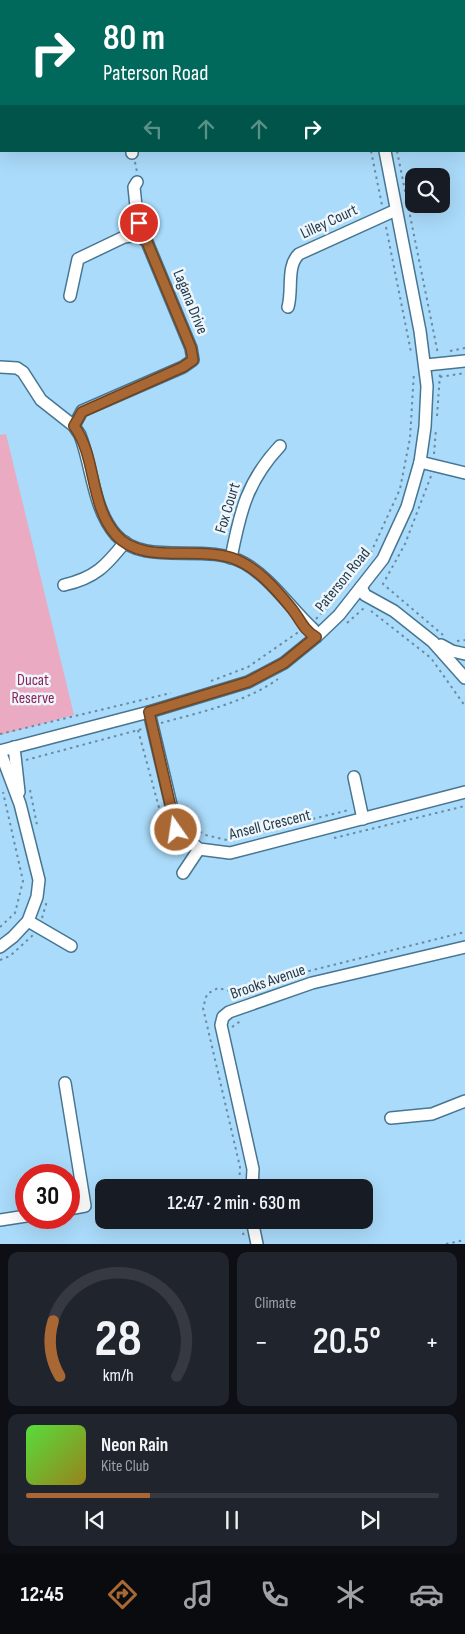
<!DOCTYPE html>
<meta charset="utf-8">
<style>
:root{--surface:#171b24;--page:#20242c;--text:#f1f3f6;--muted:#9ea1a6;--line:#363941;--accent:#a96733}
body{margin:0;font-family:"Sofia Sans Condensed",sans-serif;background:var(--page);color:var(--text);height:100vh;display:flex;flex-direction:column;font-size:19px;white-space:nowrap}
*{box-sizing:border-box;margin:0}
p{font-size:16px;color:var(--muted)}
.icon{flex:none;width:28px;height:28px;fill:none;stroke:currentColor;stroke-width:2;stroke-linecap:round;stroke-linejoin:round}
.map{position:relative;height:1244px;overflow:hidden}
.side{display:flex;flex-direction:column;gap:8px;padding:8px;background:#0d0f14;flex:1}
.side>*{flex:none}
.guide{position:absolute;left:0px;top:0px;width:465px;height:152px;box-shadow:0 5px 20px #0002;background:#00695c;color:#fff;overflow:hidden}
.fabs{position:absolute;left:405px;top:168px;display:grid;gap:10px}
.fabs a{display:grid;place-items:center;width:45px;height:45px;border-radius:10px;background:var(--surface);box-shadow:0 5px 20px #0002;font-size:25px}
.speed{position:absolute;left:15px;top:1164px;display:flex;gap:10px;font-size:25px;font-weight:700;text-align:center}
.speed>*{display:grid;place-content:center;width:65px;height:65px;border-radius:50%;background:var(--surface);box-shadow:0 5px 20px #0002;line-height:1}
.speed .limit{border:8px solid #d22;background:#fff;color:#111}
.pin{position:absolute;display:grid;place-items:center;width:42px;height:42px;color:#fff;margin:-21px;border:2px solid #fff;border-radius:50%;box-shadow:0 1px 5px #0007}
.me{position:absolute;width:55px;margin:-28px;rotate:347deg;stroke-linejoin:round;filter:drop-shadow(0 0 4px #0008)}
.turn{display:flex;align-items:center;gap:18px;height:105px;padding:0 20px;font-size:22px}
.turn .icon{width:65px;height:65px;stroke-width:2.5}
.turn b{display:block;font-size:35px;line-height:42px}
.lanes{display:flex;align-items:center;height:48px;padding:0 20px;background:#0003;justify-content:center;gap:25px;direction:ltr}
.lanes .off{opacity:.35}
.big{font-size:38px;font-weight:600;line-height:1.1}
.side .tile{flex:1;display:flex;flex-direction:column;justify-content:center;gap:8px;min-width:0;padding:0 18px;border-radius:10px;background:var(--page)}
.side .dial{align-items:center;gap:0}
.dial svg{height:130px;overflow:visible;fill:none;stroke:var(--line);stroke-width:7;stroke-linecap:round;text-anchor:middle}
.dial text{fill:var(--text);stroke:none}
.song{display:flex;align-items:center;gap:15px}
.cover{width:60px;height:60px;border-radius:8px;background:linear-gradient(135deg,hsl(110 70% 55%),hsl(50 70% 35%))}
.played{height:5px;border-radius:2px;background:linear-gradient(90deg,var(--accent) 30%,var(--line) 30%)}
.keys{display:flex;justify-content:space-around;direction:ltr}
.heat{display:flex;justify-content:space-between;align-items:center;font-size:28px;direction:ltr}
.side .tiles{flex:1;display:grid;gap:8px;grid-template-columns:1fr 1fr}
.tile:last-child{grid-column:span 2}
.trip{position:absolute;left:95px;top:1179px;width:278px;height:50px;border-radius:10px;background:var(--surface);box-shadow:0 5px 20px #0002;font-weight:600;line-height:50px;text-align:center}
.tab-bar{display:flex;height:80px;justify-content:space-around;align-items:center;background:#090b0e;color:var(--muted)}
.tab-bar .icon{width:35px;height:35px}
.tab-bar .current{color:var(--accent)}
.tab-bar b{font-size:22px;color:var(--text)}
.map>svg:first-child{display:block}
.green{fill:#eaaac1}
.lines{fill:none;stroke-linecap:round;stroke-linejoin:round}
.street-casing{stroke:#477692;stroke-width:14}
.path{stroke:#688ba1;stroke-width:2;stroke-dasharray:2.5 4;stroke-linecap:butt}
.street{stroke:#fff;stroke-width:11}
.route-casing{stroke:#6e4321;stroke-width:12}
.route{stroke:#a96733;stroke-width:9}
.labels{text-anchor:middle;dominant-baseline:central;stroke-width:5;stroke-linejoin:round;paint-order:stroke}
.street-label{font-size:16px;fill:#263a47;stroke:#ecf6fc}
.park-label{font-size:16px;fill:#8f2156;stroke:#ecf6fc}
</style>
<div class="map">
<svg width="465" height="1244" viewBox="0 0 465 1244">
<rect width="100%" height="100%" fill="#aadbfa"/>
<polygon class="green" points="6,434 74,715 0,735 0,435"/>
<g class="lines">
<defs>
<g id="street">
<polyline points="354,0 355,1"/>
<polyline points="464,94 465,93"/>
<polyline points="0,99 1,99"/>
<polyline points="132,151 132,153"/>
<polyline points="137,182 134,187 139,235"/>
<polyline points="70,296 78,259 124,237 139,235 147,242 191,348 193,360 183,367 82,411 74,426"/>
<path d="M288 307C293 290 286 266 299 254L396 210"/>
<polyline points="426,365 465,361"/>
<path d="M0 367 17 368 23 372 41 400 74 426 80 435C92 466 93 509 116 535 145 568 205 541 244 563 271 578 290 608 313 629L316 637"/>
<polyline points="420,462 465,473"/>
<path d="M231 558C240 512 247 481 280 446"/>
<path d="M64 585C95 578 106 566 125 542"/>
<polyline points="361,587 365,595 394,611 433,642 465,678"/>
<polyline points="441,645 452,651 465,654"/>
<polyline points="149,712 177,830 199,849 230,853 465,792"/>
<polyline points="14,747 19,792"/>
<polyline points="0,751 149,712 248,682 284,663 316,637 339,615 383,559 407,507 420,462 425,427 427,386 420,331 385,151"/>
<polyline points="0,751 20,804 39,880 37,897 28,921 13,937 0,947"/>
<polyline points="354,777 363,819"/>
<polyline points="183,873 199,849"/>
<polyline points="28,921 71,946"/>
<polyline points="65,1083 85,1206 69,1209"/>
<polyline points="391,1118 432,1114 465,1101"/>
<polyline points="252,1188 253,1169 221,1025 223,1017 229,1012 312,983 465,947"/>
<polyline points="0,1220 26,1216"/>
<polyline points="252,1220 257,1244"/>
</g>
</defs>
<use href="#street" class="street-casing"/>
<g class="path">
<polyline points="340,0 341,1"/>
<polyline points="24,1 27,0"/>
<polyline points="0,12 1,11"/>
<polyline points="371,151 382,205"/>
<polyline points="397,151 438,354"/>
<polyline points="135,162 137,172"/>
<polyline points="386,227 411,352"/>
<polyline points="450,351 465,348"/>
<polyline points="440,377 465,373"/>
<polyline points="437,416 440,374"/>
<polyline points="434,454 436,429"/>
<polyline points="431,476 405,544 383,584 443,635"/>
<polyline points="368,559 400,489 410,438 414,372"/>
<polyline points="371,611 431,658 465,706"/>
<polyline points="316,619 350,582"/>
<polyline points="347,623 364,608"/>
<polyline points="457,641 465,640"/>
<polyline points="211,681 248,667 300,631"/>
<path d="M161 723C201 712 244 703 278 679"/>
<polyline points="138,730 164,826"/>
<polyline points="0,734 171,693"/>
<polyline points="26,760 142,729"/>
<polyline points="30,790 37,825"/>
<polyline points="186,819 188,824 205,835 227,840 349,810"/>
<polyline points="334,838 465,806"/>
<polyline points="42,918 47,901"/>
<polyline points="0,927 15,913 23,881 3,792"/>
<polyline points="0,960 10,956 33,935"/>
<polyline points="284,980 301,973 465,932"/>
<polyline points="232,1027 242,1020"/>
<polyline points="239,1188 240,1167 203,1008 207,994 218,988 242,994 259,989"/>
<polyline points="240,1220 244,1237"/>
<polyline points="446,1244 465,1240"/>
</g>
<use href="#street" class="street"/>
</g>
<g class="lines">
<defs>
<path id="route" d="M139 223V235L147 242 191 348 193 360 183 367 82 412 74 426C97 457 89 504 116 535 142 565 196 546 232 558 256 566 276 589 292 609 300 619 304 631 316 637L284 663 248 682 149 712 176 830"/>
</defs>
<use href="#route" class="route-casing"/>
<use href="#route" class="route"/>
</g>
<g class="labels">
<g class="street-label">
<text transform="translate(329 222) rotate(-25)">Lilley Court</text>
<text transform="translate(190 302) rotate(68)">Lagana Drive</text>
<text transform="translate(228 508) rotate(-73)">Fox Court</text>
<text transform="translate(343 580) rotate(-51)">Paterson Road</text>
<text transform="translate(270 825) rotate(-14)">Ansell Crescent</text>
<text transform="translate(268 982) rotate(-19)">Brooks Avenue</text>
</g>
<g class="park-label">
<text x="33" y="680">Ducat<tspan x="33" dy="18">Reserve</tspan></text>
</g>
</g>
</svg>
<div class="fabs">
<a><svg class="icon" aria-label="search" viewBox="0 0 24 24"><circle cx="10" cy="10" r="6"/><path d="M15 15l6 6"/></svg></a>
</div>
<div class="speed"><div class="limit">30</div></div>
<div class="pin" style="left:139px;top:223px;background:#d93025"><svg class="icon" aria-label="arrive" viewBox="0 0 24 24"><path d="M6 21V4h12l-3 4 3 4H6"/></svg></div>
<svg class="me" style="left:176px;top:830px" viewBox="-20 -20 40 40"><circle r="17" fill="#a96733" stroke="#fff" stroke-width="3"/><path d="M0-11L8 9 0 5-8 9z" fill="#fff"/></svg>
<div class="trip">12:47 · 2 min · 630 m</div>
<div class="guide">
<div class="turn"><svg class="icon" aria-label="right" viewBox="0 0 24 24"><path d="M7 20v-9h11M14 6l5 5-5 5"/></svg><div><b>80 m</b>Paterson Road</div></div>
<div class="lanes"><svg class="icon off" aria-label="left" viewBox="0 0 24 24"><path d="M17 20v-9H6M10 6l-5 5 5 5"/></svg><svg class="icon off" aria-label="ahead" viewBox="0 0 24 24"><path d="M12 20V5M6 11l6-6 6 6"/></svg><svg class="icon off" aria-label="ahead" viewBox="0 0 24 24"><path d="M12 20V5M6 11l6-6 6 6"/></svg><svg class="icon" aria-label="right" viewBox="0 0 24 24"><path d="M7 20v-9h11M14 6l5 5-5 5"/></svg></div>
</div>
</div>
<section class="side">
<div class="tiles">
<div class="tile dial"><svg viewBox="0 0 100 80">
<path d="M14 69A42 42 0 1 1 86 69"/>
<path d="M14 69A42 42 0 0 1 10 35" stroke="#a96733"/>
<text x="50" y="56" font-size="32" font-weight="700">28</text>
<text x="50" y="72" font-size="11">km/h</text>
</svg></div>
<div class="tile"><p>Climate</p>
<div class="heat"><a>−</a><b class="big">20.5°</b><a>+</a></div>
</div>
<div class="tile">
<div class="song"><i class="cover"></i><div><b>Neon Rain</b><p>Kite Club</p></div></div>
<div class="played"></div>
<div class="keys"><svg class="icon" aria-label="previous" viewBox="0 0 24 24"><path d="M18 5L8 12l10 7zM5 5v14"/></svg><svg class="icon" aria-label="pause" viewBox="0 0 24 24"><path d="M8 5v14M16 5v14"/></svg><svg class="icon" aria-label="next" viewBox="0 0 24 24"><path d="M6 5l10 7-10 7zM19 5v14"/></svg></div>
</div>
</div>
</section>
<nav class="tab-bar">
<b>12:45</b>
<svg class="icon current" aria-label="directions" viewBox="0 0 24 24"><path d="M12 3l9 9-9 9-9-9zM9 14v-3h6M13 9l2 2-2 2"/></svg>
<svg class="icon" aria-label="music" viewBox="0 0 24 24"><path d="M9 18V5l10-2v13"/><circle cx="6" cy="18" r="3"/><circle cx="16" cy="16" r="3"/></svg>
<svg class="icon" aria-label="phone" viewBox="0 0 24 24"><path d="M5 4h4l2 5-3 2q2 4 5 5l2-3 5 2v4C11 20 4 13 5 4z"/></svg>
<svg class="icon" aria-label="climate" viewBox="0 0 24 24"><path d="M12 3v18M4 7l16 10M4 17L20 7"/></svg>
<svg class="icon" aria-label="car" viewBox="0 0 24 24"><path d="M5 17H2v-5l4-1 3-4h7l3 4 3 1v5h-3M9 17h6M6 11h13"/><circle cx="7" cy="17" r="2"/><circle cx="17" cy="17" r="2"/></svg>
</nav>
